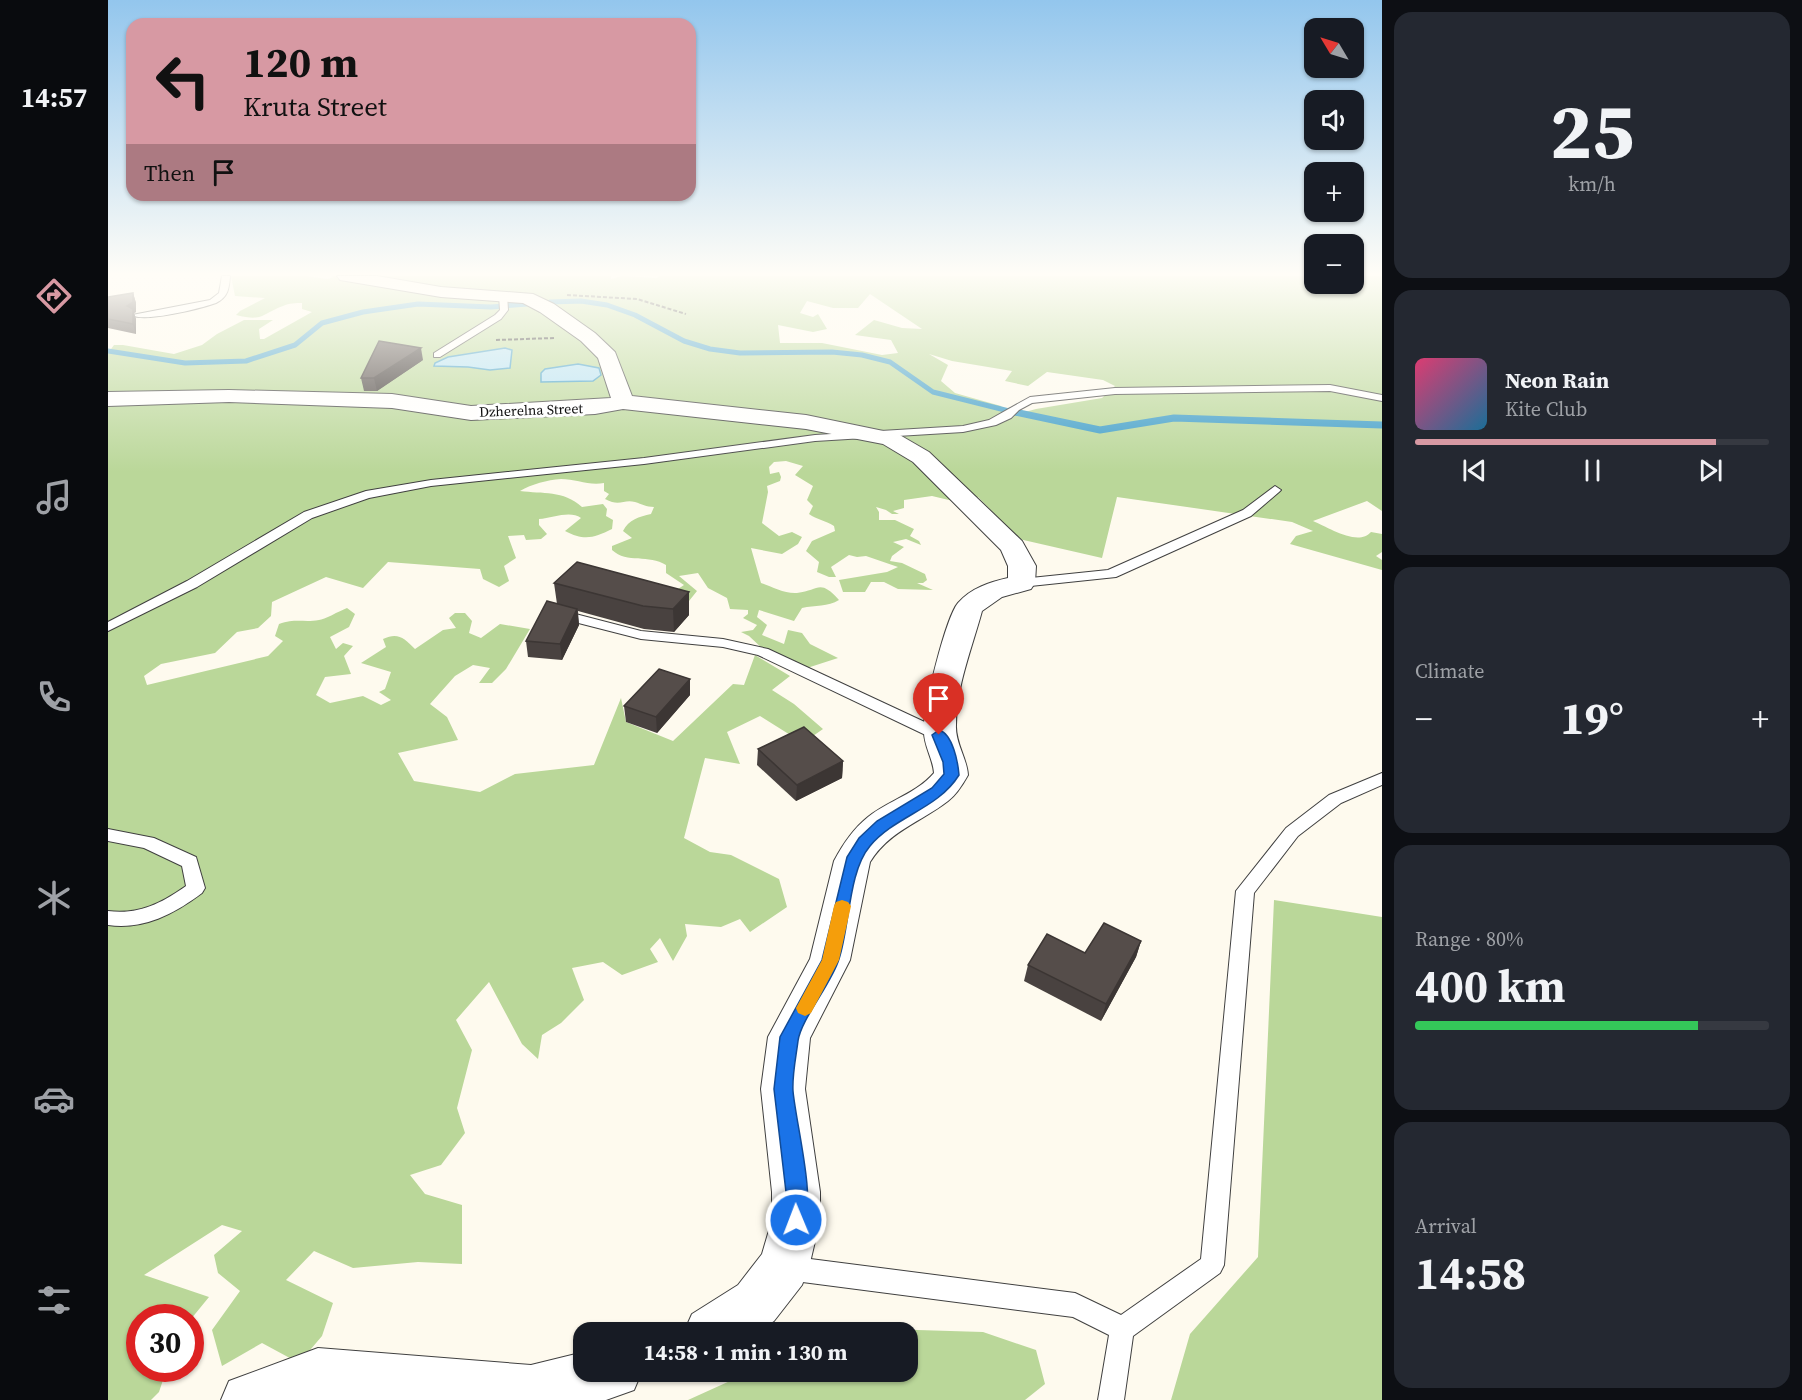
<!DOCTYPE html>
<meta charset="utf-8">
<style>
:root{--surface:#171b24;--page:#242831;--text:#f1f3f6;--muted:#9ea1a6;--line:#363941;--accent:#d799a3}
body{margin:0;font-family:"Source Serif 4",serif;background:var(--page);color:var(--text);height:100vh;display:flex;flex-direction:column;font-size:22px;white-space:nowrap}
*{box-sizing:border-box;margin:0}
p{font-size:20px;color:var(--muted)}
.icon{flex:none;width:33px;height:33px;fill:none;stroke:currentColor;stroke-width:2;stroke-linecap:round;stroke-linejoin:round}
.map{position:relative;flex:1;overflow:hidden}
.drawer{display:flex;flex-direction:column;gap:12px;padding:12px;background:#0d0f14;width:420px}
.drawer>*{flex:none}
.banner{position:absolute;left:18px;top:18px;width:570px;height:183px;border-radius:18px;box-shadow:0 2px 4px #0004;background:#d799a3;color:#111;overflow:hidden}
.needle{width:39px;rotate:308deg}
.fabs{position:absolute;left:1196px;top:18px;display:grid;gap:12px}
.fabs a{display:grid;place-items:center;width:60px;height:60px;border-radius:12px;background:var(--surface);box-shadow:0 2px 4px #0004;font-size:30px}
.speed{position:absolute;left:18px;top:1304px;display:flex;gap:12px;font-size:30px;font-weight:700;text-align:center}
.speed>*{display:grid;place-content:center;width:78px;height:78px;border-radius:50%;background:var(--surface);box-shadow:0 2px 4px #0004;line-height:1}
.speed .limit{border:9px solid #d22;background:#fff;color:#111}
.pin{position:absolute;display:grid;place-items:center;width:51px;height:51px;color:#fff;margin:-62px -26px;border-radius:50% 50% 50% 0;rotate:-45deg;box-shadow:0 0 6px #0007}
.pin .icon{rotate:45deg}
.me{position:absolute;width:66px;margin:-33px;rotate:359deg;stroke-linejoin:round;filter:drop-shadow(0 0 4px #0008)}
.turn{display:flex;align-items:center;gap:21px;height:126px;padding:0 18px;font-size:27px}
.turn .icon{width:78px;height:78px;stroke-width:2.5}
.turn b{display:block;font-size:42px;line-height:51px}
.then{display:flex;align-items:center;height:57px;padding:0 18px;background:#0003;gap:12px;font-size:22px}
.big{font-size:45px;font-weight:700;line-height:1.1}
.drawer .widget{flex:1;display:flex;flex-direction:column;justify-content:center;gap:9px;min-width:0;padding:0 21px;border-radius:18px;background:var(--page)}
.drawer .dial{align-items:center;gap:0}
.dial b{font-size:78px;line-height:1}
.song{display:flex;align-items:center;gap:18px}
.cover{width:72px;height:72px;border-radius:9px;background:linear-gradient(135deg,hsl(340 70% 55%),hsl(200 70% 35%))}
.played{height:6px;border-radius:3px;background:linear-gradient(90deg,var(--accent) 85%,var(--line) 85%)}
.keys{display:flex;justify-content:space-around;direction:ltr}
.heat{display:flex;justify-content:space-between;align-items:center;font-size:33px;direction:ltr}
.charge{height:9px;border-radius:4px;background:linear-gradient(90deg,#34c759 80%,var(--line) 0)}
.trip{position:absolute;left:465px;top:1322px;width:345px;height:60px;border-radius:18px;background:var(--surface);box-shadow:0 2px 4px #0004;font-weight:700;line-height:60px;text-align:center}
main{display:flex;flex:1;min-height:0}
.tab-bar{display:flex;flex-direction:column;width:108px;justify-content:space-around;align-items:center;background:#090b0e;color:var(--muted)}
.tab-bar .icon{width:42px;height:42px}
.tab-bar .selected{color:var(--accent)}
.tab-bar b{font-size:27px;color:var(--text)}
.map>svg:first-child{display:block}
.forest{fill:#bad799;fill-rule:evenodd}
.water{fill:#b4e1f4;stroke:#3e9dc8;stroke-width:1.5}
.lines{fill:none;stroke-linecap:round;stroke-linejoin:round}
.stream-far1{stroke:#3e9dc8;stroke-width:5}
.stream{stroke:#3e9dc8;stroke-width:7}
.service-casing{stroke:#404040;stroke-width:2}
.minor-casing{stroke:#404040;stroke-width:2}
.path{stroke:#2f2f2f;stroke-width:2;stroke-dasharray:4 2;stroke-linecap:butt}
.service{fill:#fff;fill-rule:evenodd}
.minor{fill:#fff;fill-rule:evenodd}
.wall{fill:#494240}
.shaded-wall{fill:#3c3634}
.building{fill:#554d4a;stroke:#3c3634;stroke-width:1.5}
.route{fill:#1a73e8;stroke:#114b97;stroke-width:1.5}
.slow{fill:#f59e0b}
.labels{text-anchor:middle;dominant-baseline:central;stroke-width:6;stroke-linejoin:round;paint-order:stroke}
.far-street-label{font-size:14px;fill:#0d0d0d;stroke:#fff}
</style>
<main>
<nav class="tab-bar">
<b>14:57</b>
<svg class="icon selected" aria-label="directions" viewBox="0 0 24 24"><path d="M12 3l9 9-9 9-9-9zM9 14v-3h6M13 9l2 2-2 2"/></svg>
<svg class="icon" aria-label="music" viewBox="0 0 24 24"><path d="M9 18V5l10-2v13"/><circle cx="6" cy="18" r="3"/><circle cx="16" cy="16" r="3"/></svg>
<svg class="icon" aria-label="phone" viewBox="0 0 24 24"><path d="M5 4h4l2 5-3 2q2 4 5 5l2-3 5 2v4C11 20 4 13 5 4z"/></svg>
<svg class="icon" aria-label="climate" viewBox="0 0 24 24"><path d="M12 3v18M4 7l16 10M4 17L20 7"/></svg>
<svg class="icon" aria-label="car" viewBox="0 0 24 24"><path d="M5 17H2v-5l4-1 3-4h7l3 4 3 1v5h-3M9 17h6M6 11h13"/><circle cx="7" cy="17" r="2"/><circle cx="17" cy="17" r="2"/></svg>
<svg class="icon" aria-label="filters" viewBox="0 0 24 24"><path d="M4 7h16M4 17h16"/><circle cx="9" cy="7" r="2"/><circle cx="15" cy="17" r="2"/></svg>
</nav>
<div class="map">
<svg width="1274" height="1400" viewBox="0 0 1274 1400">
<rect width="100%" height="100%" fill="#fefaee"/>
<g class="forest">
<path d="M123 276H198L220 279 225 277 224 276H503V279L514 276 549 278 552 276H1206V284H1245V276H1274V511L1259 501 1205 521C1220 527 1250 547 1263 532L1274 534V552L1268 556 1274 560V570L1182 544 1188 536 1205 531 1184 522 1009 497 994 558 911 539 870 497 845 501 824 496 796 500V508L785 511 791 514H784L778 510 768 507 771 512V520H787L806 529 802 536 811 541 813 545 798 539 785 542 796 547 784 556 782 561 794 563 817 574 819 580 815 583H809L825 590 790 589 776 582H763L757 592H735L731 580 779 572 790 567 758 556 749 557 741 555 723 567 728 577H721L709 572 711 562 698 551 704 541 727 531 726 526C717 520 709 520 701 514L705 506 699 500 705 486 687 475 695 466 678 461 666 462 661 467 662 474 671 472 673 477 672 481 659 486 660 492 654 523 671 536 684 532 694 537 690 544 674 554 643 548 653 583C664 587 677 594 689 593 711 591 711 578 731 600 720 607 707 605 694 608L686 621 651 610 649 617 659 625 654 635 676 644 680 630 694 633 702 644 730 658 696 669 656 650 641 636 633 632 645 630 649 625 635 618 640 614V610L622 609 619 598 600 588 590 573 571 576 589 591 577 606 555 599 576 585 558 573V565C541 554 519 564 504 550V546L524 538 515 531C521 519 531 517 543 514L546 507C538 507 534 504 527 502 515 499 512 507 497 499L501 494 496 491V483C481 486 468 479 453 479 439 480 424 484 412 491 435 494 455 490 474 507L495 504 499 509 498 516 505 520 504 529C486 538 476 541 457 531L473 518C462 510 445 518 431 519V525L439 534 433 539 418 540 416 535 400 536 408 558 396 566 401 581 391 587 375 579 372 569 280 562 255 588 218 577 164 602 163 616 150 628 129 632 107 653 53 664 36 676 39 685 160 656 175 641 167 636 171 624C189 618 196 623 211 620 216 620 231 611 239 608L247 614 241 627 222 637 228 649 235 643 245 646 236 656 243 674 217 677 208 695 222 703 255 696 273 705 283 700 271 692 277 689 283 672 253 663 278 647 275 639C290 632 296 638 307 649L335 630 348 628 341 618 347 613H357L364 621 361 633 373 638 392 624 422 629 398 669 384 683H371L382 668 365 665 347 676 322 704 339 717 350 740 290 753 306 781 372 792 407 774 486 765 513 698 518 722 565 741 625 684 636 685 647 655 682 676 664 690 686 704 715 729 695 743 652 716 619 732 632 764 597 758 576 838 602 852 623 855 671 879 679 907 642 932 632 919 613 927 577 924 579 936 565 961 552 938 542 949 550 962 514 975 495 962 464 968 476 1000 453 1023 434 1035 430 1059 414 1044 381 982 348 1020 364 1050 349 1108 357 1133 333 1165 302 1175 317 1194 354 1205V1264L310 1262 245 1268 206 1251 178 1280 225 1303 214 1336 191 1363 154 1343 114 1366 104 1330 132 1291 110 1273 106 1255 134 1231 114 1225 36 1275 101 1297 83 1319 82 1317H32V1368H59L51 1392 43 1400H0V353L6 345H15L66 354 94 345 109 334 136 320H165L151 329 152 339H156L204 312 194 309V303C188 303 181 303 175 306 153 314 156 322 128 315L132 311 157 298 127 296ZM762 294 814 329 794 328 766 320 747 335 783 340 790 353 774 355 714 343H672L670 325 705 332 719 329 710 314 705 317 692 313 699 301 725 308H750ZM821 354 844 361 904 371 897 381 920 386 939 372 995 380 1007 386 994 398 928 409 895 418 899 416 893 406 847 393 833 381 840 365Z"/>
<polygon points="1166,900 1274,917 1274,1400 1063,1400 1082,1334 1150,1257"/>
<polygon points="744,1328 875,1332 928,1350 937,1384 917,1400 580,1400 644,1371 800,1371 800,1332 734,1332"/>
</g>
<g class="water">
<polygon points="397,348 404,350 402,368 382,370 360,367 326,366 327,363 340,357"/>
<polygon points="470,364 491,368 493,375 485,381 433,382 433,373 437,369"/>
</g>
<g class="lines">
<g class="stream-far1">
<polyline points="442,302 473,301 499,305 527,315 576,341 602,349 632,353 724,352 754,355 782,362 825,392 909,413"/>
<polyline points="0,351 77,363 138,361 187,345 214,323 255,312 310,304 383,307 419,304"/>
</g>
<polyline class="stream" points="902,411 992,430 1066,418 1274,425"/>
<defs>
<g id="service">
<path d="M114 276H122C121 289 120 297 108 303 94 308 36 323 24 315L102 300 111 293Z"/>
<polygon points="395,292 399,295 400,310 393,319 332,357 326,357 326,353 387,315 392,310 391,295"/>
<polygon points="1222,385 1274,395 1274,401 1222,391 1007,394 924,403 911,410 903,418 888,425 855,432 707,441 536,464 323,486 261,498 204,518 89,587 0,631 0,622 79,581 196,512 258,491 323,480 536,458 707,435 855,426 881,420 922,397 1007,388"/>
<polygon points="1167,486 1173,490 1171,492 1143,516 1008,577 913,587 906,583 913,579 1000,570 1135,510"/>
<polygon points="452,610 533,631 615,639 660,649 836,731 839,735 836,739 826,739 650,655 615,647 533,639 447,617 445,614 447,611"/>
<polygon points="1274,773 1274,785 1233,803 1190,836 1146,893 1116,1265 1112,1273 1025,1336 1016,1400 990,1400 1001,1335 965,1317 679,1280 671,1276 667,1268 671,1260 679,1256 967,1293 1013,1315 1093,1259 1128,891 1178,828 1221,795"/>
<path d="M0 829 46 838 88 857 97 888 94 893C66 914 36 930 0 925V911C31 915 54 903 78 886L74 866 36 848 0 841Z"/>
</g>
<g id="minor">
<path d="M229 276H269L333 287 425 294 446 304 487 333 507 352 524 396 698 415 790 434 821 452 914 541 928 566 927 583 923 589 894 597 874 611C864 648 848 687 848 725 847 743 859 758 860 775 855 784 848 795 840 801 813 822 781 831 762 862L742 960 702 1038 697 1089 712 1192V1220L701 1267 694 1285 666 1321 649 1332H576L584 1314 630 1285 654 1254 664 1220V1192L653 1089 660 1037 702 959 726 861C735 844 745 829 760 817 781 800 808 794 826 773 825 759 816 746 816 732 814 712 838 617 850 603 863 588 882 582 900 578V566L893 550 805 462 775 444 698 429 515 409 487 414 363 420 284 408 121 402 0 406V392L121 390 284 394 363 406 503 398 490 358 473 341 432 312 415 303 333 297 238 281 232 280Z"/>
<polygon points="210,1348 423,1365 476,1352 476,1371 534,1371 526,1390 498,1400 113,1400 121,1381"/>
</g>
</defs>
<use href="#service" class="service-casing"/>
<use href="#minor" class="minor-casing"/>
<g class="path">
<polyline points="459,295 529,299 578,314"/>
<polyline points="388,340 446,338"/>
</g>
<use href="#service" class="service"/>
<use href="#minor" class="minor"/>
</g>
<g class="wall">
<polygon points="25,293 28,303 28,312 26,313 28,319 28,334 0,328 0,297"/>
<polygon points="315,360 269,391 256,391 253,378"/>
<polygon points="469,562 581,615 566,632 536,629 470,611 471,625 454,660 420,657 418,641 449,604 446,583"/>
<polygon points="582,679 582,695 549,733 518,722 516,706"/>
<polygon points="650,749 735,761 734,778 688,801 649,765"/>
<polygon points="1033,941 1028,957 993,1021 916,981 920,965"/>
</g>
<g class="shaded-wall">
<polygon points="25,293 28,303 28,312 26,313 28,319 28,334 19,306"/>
<polygon points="313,348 315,360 269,391 266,378"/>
<polygon points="581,592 581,615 566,632 565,609"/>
<polygon points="469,609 471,625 454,660 452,644"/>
<polygon points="582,679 582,695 549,733 548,717"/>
<polygon points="735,761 734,778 688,801 689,785"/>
<polygon points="1033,941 1028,957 993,1021 998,1004"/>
</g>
<g class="building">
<polygon points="25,293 25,302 19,306 25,309 25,324 0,319 0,297"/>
<polygon points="271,341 313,348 266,378 253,378"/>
<polygon points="469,562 581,592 565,609 535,606 446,583"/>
<polygon points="439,601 469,609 452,644 418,641"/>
<polygon points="551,669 582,679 548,717 516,706"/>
<polygon points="696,727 735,761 689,785 650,749"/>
<polygon points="996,923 1033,941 998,1004 920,965 939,934 977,953"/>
</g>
<linearGradient id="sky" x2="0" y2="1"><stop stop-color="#93c6ed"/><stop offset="0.58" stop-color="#fffdf7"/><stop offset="1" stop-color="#fffdf7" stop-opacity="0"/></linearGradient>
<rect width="1274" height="472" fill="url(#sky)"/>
<path class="route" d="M831 730C845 734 850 763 851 775 830 809 787 816 762 846 740 872 742 926 731 959 724 983 693 1019 690 1041 688 1057 684 1075 685 1091 688 1124 708 1199 696 1227L688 1230 681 1227 678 1220V1192L666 1089 672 1037 714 960 739 857 751 838 769 821 824 788 836 774 835 762 824 735Z"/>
<polygon class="slow" points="734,900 740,902 743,906 731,960 703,1013 697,1016 690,1013 688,1008 714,960 726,906 728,902"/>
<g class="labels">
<g class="far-street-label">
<text transform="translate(423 410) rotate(-2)">Dzherelna Street</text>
</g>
</g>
</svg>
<div class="fabs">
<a><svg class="needle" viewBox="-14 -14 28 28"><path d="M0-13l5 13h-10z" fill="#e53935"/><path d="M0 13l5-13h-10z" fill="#9ea1a6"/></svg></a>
<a><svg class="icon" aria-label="sound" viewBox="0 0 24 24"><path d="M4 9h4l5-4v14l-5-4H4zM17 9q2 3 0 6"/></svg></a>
<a>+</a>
<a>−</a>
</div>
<div class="speed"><div class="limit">30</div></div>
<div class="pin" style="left:831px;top:735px;background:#d93025"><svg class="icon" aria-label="arrive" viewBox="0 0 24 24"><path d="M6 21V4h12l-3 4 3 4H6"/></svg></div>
<svg class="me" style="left:688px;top:1220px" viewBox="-20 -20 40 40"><circle r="17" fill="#1a73e8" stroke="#fff" stroke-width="3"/><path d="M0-11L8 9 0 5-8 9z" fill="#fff"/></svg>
<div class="trip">14:58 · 1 min · 130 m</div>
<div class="banner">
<div class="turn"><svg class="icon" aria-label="left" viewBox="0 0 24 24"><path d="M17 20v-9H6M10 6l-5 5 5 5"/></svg><div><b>120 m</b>Kruta Street</div></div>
<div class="then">Then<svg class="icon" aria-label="arrive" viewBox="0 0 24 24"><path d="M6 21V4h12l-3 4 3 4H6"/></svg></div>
</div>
</div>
<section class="drawer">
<div class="widget dial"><b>25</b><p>km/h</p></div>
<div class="widget">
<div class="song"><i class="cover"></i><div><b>Neon Rain</b><p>Kite Club</p></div></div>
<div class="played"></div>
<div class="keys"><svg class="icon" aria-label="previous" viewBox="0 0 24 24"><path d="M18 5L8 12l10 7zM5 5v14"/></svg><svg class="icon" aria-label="pause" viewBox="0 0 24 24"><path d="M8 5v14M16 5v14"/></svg><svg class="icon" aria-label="next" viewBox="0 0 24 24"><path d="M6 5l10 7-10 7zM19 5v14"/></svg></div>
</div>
<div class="widget"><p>Climate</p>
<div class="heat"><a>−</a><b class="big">19°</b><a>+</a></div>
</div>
<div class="widget"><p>Range · 80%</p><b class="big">400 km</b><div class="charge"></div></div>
<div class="widget"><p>Arrival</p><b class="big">14:58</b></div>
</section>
</main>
